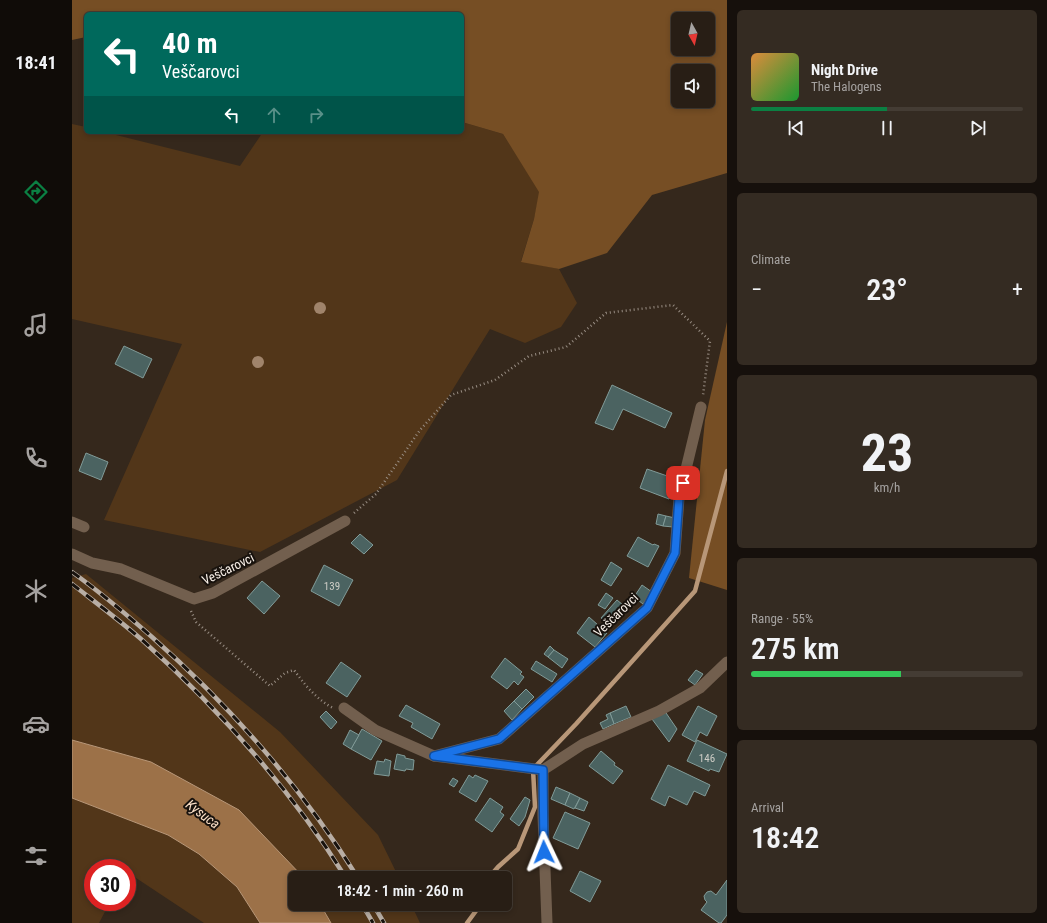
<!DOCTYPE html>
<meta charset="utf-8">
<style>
:root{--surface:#281e15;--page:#342b22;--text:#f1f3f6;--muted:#a5a2a0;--line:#443c34;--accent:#0b8043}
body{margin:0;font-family:"Roboto Condensed",sans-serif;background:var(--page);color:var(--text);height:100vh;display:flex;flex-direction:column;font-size:15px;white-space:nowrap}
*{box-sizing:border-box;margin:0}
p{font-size:13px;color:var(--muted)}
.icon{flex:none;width:22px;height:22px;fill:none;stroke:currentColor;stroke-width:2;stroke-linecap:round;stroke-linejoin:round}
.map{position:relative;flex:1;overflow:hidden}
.drawer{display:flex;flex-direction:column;gap:10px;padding:10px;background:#16100c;width:320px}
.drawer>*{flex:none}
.hud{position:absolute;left:12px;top:12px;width:380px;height:122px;border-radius:6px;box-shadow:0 2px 6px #0003,0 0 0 1px var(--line);background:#00695c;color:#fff;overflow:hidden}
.needle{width:26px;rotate:172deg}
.tools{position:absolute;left:599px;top:12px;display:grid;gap:8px}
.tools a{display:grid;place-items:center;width:44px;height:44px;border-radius:6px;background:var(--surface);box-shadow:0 2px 6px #0003,0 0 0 1px var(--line);font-size:20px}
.speed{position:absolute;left:12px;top:859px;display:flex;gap:8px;font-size:20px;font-weight:700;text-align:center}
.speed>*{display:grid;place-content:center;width:52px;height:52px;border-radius:50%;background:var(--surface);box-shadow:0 2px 6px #0003,0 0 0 1px var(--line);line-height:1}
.speed .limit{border:6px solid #d22;background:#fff;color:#111}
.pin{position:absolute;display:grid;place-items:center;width:34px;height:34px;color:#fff;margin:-17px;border-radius:8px;box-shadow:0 2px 6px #0006}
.me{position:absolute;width:44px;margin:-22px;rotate:358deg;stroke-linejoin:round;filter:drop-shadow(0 0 3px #0008)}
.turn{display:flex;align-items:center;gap:14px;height:84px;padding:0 12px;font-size:18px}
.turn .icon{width:52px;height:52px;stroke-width:2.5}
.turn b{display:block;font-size:28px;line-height:34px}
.lanes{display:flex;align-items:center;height:38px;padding:0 12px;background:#0003;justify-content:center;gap:20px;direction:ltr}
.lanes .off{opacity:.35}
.big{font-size:30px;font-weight:600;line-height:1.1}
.drawer .card{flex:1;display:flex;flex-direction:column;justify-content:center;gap:6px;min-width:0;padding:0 14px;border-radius:6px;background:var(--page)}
.drawer .dial{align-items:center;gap:0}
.dial b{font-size:52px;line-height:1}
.song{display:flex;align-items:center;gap:12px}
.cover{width:48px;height:48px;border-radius:6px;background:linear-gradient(135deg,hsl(30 70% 55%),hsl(130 70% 35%))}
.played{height:4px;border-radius:2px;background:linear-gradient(90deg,var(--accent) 50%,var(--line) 50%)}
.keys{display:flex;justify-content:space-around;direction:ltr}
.heat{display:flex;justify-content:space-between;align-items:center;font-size:22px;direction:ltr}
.charge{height:6px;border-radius:3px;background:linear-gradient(90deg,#34c759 55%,var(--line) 0)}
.trip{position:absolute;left:216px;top:871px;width:224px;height:40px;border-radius:6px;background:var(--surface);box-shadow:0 2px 6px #0003,0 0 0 1px var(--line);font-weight:600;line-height:40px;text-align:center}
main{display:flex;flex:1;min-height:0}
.dock{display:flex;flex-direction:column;width:72px;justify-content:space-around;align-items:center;background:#100c08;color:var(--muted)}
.dock .icon{width:28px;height:28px}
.dock .active{color:var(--accent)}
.dock b{font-size:18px;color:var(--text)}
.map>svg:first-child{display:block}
.green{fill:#523619}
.forest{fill:#764e24;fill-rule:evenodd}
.water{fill:#9c7148;stroke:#b89778}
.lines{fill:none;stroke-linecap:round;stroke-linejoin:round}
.stream{stroke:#b89778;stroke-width:4.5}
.building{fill:#4b6361;stroke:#819b98}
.path{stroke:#998e84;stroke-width:2.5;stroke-dasharray:1 3;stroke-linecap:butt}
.minor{stroke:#725f4e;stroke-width:11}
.rail-casing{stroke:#b8aea5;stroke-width:4.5}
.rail{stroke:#18120d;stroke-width:3;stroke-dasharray:9;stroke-linecap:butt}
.tree{fill:#a0846b}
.route-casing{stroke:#114b97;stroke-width:10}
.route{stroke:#1a73e8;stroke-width:7}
.labels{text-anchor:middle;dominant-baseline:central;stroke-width:4;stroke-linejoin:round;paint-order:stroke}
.number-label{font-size:11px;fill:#cecdc6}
.street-label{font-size:13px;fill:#f9f0e8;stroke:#18120d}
.water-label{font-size:14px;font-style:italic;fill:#f9dec6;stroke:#18120d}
</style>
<main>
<nav class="dock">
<b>18:41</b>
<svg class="icon active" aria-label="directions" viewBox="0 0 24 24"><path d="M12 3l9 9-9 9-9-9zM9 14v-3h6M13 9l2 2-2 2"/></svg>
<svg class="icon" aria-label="music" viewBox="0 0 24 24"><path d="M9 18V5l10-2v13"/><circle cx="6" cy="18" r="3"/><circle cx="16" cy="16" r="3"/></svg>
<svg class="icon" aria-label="phone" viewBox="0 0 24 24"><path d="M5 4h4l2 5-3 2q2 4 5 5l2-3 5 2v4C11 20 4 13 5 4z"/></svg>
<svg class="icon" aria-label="climate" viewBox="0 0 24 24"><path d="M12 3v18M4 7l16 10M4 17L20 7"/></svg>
<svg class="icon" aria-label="car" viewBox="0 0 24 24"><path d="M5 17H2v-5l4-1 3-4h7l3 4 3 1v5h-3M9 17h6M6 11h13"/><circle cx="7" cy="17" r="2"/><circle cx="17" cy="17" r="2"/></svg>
<svg class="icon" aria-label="filters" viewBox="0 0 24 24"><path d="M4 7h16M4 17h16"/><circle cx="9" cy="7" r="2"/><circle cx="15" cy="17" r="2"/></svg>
</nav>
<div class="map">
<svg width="655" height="923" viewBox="0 0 655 923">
<rect width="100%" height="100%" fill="#35281c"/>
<g class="green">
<polygon points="390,122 431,134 468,192 462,219 449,261 487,269 505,303 489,327 453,343 418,329 325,480 188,552 32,520 110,344 0,319 0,124 14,127 14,132 32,132 168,166 191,132 390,132"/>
<polygon points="14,574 208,732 306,835 327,878 232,878 166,810 118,783 27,747 0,740 0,578"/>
<polygon points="0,798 96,835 127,854 165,887 188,923 132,923 55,872 55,868 21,868 21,902 38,902 27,923 0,923"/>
<polygon points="248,904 339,904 348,923 259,923"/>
</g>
<g class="forest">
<path d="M0 0H655V173L580 195 535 253 487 269 449 262 462 219 467 192 431 134 390 122V14H14V37L0 40ZM606 19H636V49H606ZM606 71H636V101H606Z"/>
<polygon points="655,322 655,590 617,578 633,420"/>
</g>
<polygon class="water" points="0,740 79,762 167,810 232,878 223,878 223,904 248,904 259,923 188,923 165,887 127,854 96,835 0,798"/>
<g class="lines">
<g class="stream">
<polyline points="418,878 420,874 426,867 446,849 463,807 461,769 504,724 623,591 655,471"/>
<polyline points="395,923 409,904"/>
</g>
</g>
<g class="building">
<polygon points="52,346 80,359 71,378 43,364"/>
<polygon points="540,385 600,413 593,428 551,409 541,430 523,423"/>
<polygon points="14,453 36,462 29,480 7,471"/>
<polygon points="575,469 604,479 597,499 568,488"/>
<polygon points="586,514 594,516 591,526 584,524"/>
<polygon points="594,516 603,518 601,527 591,526"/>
<polygon points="288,534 301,545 292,554 279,543"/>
<polygon points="566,537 581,545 582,544 587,546 576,567 555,556"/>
<polygon points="539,562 550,569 539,586 529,580"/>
<polygon points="252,565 281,580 267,606 239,591"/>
<polygon points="190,581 208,596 192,614 175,598"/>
<polygon points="570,585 580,592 571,604 562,597"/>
<polygon points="534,593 541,598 533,609 526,605"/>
<polygon points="545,600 557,610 554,612 553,611 539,627 529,618"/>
<polygon points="517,617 535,633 523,647 505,633"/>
<polygon points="478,646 482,650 476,657 472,654"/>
<polygon points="482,650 496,659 490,668 476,657"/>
<polygon points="433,658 450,672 448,674 452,677 446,685 442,681 435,689 419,677"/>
<polygon points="464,661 485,674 480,682 459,669"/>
<polygon points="269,662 289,676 275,697 254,683"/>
<polygon points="624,670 631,674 623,685 616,680"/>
<polygon points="454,689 462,697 450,709 442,701"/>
<polygon points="442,701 450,709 440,720 432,711"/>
<polygon points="334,705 368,724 360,739 339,727 341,723 327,716"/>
<polygon points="554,706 559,717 542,724 538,713"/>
<polygon points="626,706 645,716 635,736 628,732 623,742 610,735"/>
<polygon points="592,710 605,729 597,742 580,719"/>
<polygon points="254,711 265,722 259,729 248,717"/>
<polygon points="538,713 542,724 531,729 528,723 536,719 534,715"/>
<polygon points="290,729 310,741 299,760 279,749"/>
<polygon points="278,730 287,735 279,749 271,744"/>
<polygon points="625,740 655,754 647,772 638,769 637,771 615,761"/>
<polygon points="529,751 543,763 542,765 551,771 541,784 517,766"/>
<polygon points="325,754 333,756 333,758 342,760 341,770 334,769 333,771 322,769"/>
<polygon points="313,759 319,761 317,776 302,774 305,761 312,762"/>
<polygon points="596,765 638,785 633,796 622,791 615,805 597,796 593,806 579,799"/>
<polygon points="397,775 401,778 403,775 416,781 404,802 387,792"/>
<polygon points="381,778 386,781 382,787 377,784"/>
<polygon points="484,787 498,793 493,805 479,799"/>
<polygon points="498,793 508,798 502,809 493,805"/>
<polygon points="453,797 458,800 453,817 447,826 438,819"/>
<polygon points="418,798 431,807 428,812 432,815 420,832 403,820"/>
<polygon points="508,798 516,802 512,811 503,808"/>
<polygon points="493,812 518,823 506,849 481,838"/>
<polygon points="508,871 529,881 518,902 498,891"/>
<polygon points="655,880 655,915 649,923 647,923 629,910 635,902 633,900 632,896 635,892 639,891 644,895"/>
</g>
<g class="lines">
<g class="path">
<polyline points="282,513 304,494 348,430 379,395 423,380 457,356 494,347 534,313 601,305 638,341 631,395"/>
<path d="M119 611 124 622 198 686 213 673 222 670C233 685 244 699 261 708"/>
</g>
<g class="minor">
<polyline points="0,522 12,527"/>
<polyline points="0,554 20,563 49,569 122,599 141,593 273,521"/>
<polyline points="272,708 303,730 362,756 471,770"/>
<polyline points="362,756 427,739 575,608 603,553 607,498 629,407"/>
<polyline points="475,923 471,815 471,770 511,744 587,711 628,688 655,662"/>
</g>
<defs>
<g id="rail">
<path d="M0 572C28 592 54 614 80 637 159 707 230 788 286 878"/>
<path d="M0 584C23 602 47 620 69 639 147 709 218 788 274 878"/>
<polyline points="290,904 301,923"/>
<polyline points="301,904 312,923"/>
</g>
</defs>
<use href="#rail" class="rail-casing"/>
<use href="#rail" class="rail"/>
</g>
<g class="tree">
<circle cx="248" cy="308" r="6"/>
<circle cx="186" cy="362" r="6"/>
</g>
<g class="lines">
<defs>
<polyline id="route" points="472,852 471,770 362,756 427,739 575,608 603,553 607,498 611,483"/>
</defs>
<use href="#route" class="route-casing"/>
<use href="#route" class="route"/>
</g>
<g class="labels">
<g class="number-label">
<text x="260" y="586">139</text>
<text x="635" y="758">146</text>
</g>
<g class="street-label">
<text transform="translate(156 569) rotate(-26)">Veščarovci</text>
<text transform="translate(544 615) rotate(-44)">Veščarovci</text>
</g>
<g class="water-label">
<text transform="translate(131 814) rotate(37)">Kysuca</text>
</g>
</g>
</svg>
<div class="tools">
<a><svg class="needle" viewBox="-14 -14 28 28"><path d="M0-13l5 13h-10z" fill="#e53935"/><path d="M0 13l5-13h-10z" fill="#a5a2a0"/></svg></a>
<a><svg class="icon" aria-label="sound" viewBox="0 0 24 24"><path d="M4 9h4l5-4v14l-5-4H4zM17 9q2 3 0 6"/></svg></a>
</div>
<div class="speed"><div class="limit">30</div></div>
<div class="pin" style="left:611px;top:483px;background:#d93025"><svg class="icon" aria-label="arrive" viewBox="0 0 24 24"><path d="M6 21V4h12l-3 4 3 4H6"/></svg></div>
<svg class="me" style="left:472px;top:852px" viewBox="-20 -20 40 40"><path d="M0-17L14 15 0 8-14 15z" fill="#1a73e8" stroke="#fff" stroke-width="4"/></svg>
<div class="trip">18:42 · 1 min · 260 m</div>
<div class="hud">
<div class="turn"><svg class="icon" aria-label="left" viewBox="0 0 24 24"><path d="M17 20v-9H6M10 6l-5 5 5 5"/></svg><div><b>40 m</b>Veščarovci</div></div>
<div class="lanes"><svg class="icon" aria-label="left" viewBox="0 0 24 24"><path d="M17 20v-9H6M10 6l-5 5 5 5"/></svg><svg class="icon off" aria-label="ahead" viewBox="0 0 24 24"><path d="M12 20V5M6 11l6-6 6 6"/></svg><svg class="icon off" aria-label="right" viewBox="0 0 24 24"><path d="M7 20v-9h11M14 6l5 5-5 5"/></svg></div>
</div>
</div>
<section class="drawer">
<div class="card">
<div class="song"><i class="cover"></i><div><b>Night Drive</b><p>The Halogens</p></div></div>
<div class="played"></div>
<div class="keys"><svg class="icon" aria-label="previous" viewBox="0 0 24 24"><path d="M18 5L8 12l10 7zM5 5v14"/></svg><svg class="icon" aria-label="pause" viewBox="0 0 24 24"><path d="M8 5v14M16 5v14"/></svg><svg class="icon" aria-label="next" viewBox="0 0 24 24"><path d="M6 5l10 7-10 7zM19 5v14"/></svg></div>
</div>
<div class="card"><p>Climate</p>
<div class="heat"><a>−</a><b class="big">23°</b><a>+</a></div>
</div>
<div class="card dial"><b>23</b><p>km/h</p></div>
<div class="card"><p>Range · 55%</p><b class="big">275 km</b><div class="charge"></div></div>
<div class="card"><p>Arrival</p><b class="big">18:42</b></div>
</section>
</main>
